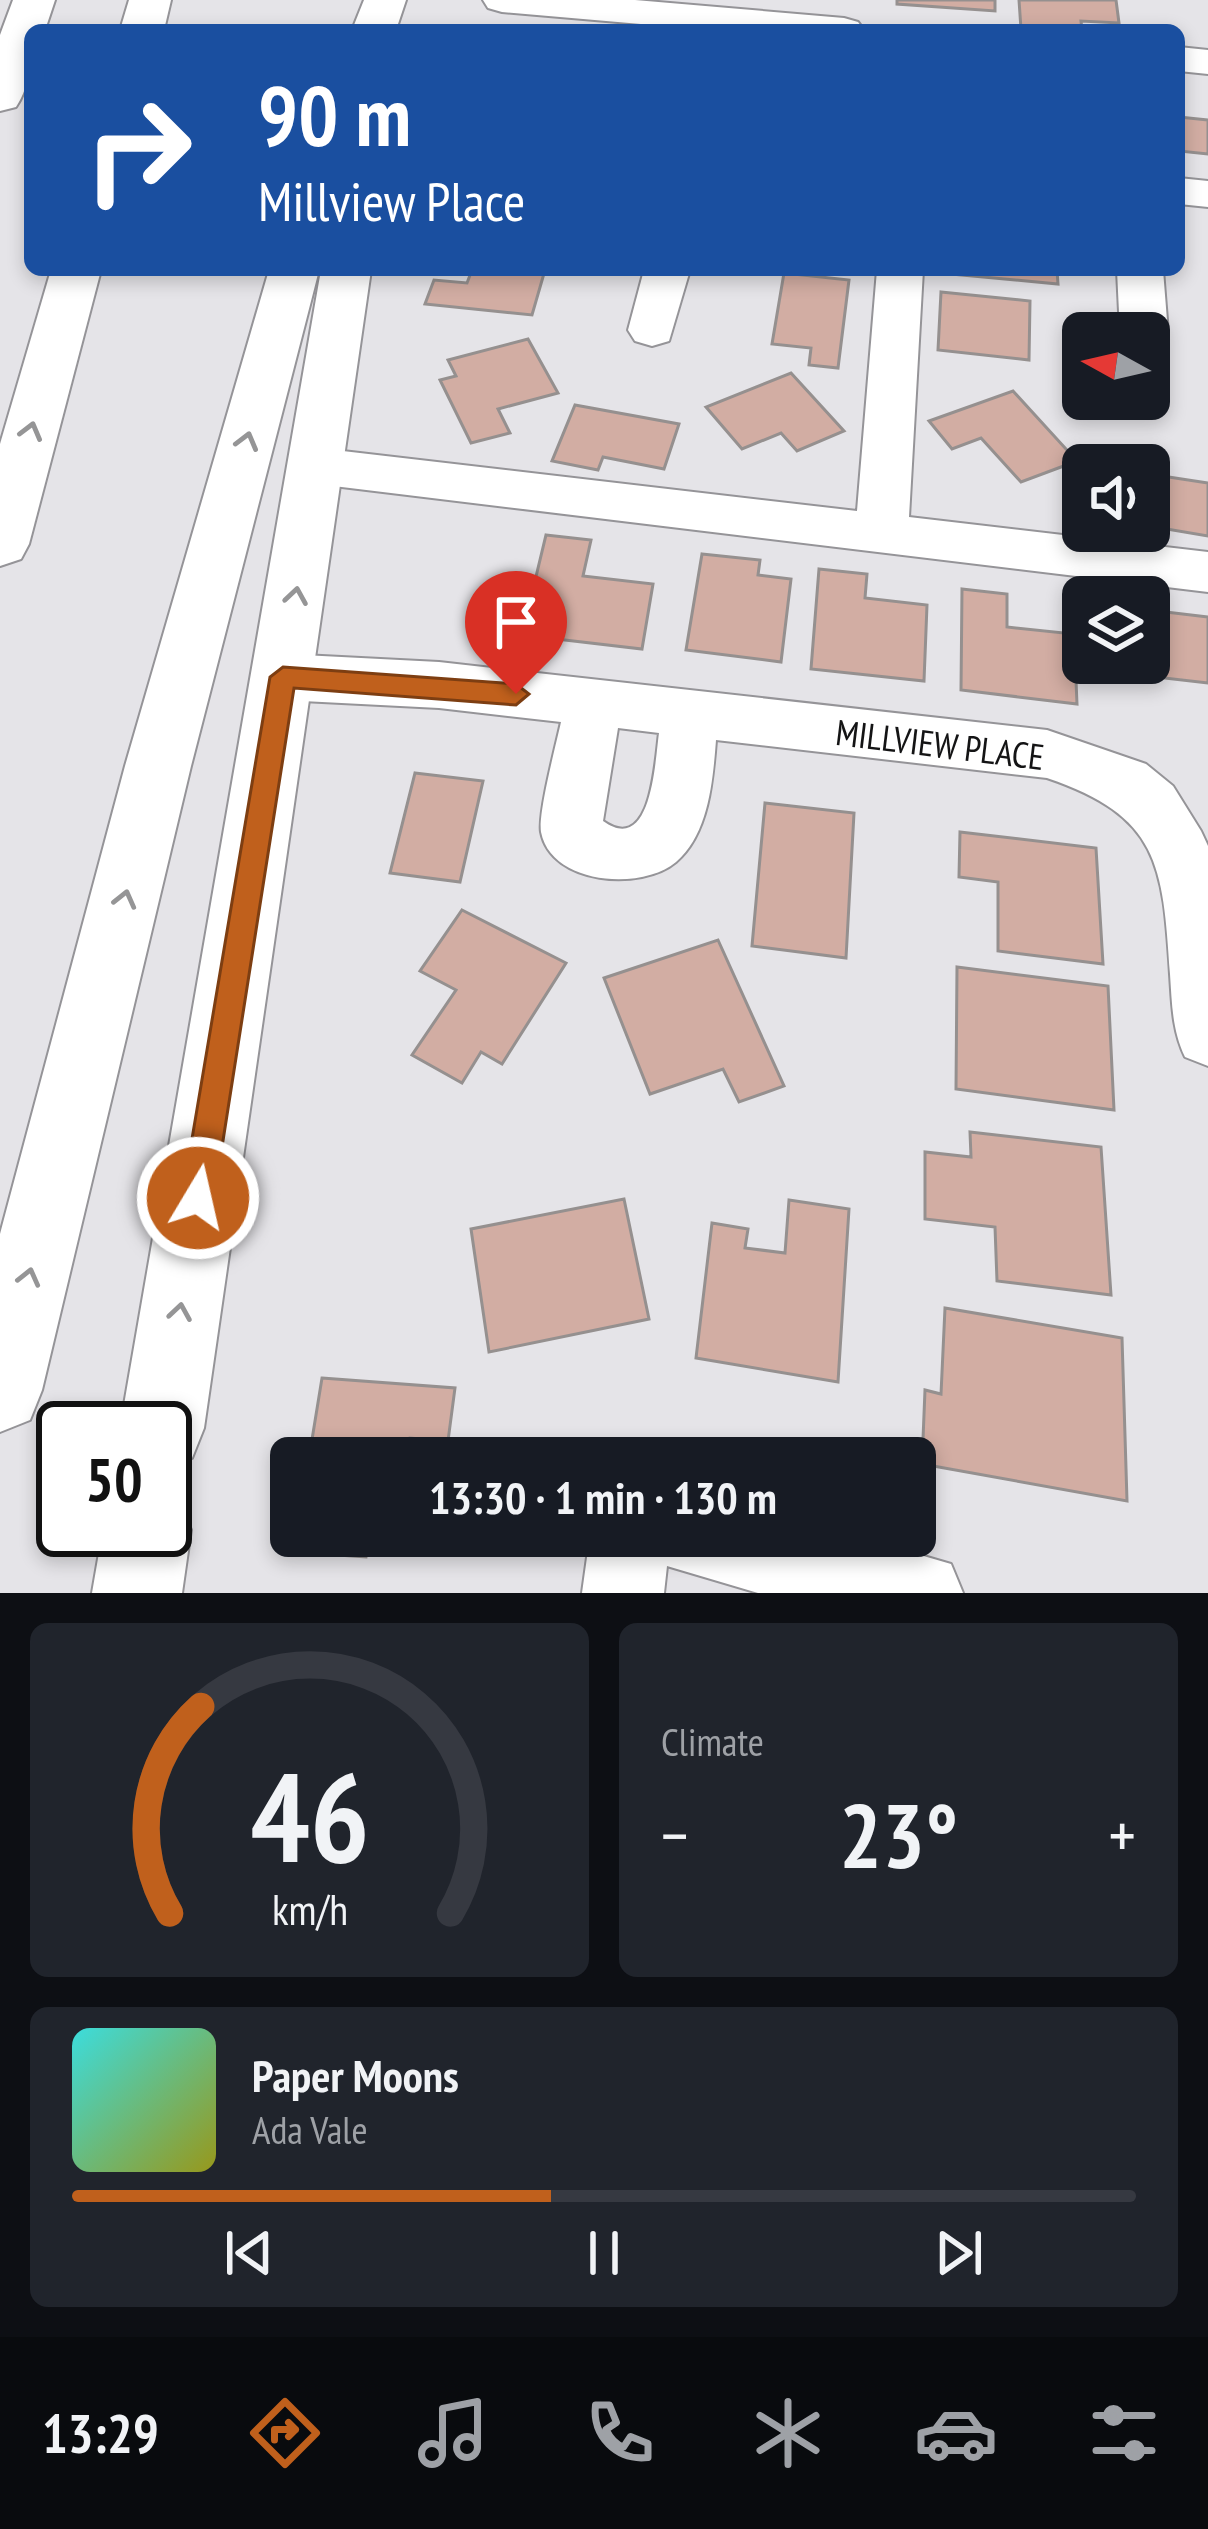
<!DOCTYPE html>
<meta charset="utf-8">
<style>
:root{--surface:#171b24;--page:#20242c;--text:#f1f3f6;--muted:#9ea1a6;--line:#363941;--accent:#c0601c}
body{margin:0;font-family:"PT Sans Narrow",sans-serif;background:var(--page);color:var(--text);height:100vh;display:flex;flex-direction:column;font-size:45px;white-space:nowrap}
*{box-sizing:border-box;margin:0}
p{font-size:39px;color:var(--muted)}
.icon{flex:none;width:66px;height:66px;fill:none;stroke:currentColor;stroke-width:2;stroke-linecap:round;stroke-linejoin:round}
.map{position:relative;height:1593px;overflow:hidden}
.drawer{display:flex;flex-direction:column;gap:30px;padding:30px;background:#0d0f14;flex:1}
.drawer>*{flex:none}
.banner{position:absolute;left:24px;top:24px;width:1161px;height:252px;border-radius:18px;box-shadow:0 6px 18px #0003;background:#1a4fa0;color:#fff;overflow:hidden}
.needle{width:78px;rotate:278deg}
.tools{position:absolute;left:1062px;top:312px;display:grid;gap:24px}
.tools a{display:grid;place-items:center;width:108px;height:108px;border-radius:18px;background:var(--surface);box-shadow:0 6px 18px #0003;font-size:60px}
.speed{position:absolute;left:36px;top:1401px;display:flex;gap:24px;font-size:60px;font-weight:700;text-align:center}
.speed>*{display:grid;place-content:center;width:156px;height:156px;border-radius:50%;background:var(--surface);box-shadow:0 6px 18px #0003;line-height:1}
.speed .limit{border:6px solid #111;border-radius:18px;background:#fff;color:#111}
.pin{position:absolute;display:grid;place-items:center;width:102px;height:102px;color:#fff;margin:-123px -51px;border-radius:50% 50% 50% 0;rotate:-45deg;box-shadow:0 0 12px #0007}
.pin .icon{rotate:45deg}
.me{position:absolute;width:132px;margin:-66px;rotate:9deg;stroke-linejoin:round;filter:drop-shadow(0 0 9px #0008)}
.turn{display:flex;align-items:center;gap:42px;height:252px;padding:0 36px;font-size:54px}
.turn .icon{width:156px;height:156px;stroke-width:2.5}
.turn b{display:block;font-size:84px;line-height:102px}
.big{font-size:90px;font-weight:700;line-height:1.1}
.drawer .tile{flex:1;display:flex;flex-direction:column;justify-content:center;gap:18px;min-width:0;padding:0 42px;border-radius:18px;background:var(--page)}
.drawer .dial{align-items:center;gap:0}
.dial svg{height:312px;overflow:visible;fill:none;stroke:var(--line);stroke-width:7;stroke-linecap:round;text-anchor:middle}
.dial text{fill:var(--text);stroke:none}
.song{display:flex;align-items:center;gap:36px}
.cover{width:144px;height:144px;border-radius:18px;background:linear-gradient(135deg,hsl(180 70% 55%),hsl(60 70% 35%))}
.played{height:12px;border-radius:6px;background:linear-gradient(90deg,var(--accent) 45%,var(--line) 45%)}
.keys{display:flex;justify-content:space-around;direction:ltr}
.heat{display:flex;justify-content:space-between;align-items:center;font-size:66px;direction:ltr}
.drawer .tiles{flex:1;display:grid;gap:30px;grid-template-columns:1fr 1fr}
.tile:last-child{grid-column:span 2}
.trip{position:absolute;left:270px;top:1437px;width:666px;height:120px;border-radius:18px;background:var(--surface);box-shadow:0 6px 18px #0003;font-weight:700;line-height:120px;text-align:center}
.dock{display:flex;height:192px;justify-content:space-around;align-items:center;background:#090b0e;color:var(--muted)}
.dock .icon{width:84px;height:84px}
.dock .on{color:var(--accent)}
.dock b{font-size:54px;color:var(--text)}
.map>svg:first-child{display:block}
.building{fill:#d2ada3;stroke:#95908f;stroke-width:3}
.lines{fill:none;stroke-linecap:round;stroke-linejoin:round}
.minor-casing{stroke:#959498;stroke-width:4}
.major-casing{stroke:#959498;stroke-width:4}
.highway-casing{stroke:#959498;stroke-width:4}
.minor{fill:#fff;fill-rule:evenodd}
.major{fill:#fff;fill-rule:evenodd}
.highway{fill:#fff;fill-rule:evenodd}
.oneway{stroke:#959596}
.route{fill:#c0601c;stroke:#7d3e12;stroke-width:3}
.labels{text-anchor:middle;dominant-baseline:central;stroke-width:12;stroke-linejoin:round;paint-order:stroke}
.street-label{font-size:36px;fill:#141415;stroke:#fff}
</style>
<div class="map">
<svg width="1208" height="1593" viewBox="0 0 1208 1593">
<rect width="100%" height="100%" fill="#e5e4e8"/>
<g class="building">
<polygon points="897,0 995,0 995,11 897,4"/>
<polygon points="1019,0 1116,0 1119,23 1081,21 1082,30 1021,29"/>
<polygon points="1179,117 1208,120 1208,154 1179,151"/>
<polygon points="472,270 545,270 532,315 425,304 434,280 467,283"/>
<polygon points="1057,270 1058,284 929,272 930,270"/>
<polygon points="784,273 849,280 838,368 809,365 811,348 772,344"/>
<polygon points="941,292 1030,301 1029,360 938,350"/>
<polygon points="528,339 558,393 498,409 510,433 471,443 440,380 456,376 448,360"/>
<polygon points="791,373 844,431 797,451 781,433 742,449 706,407"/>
<polygon points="1013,391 1077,461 1021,482 981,438 952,449 929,421"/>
<polygon points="575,405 679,424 664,469 603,457 598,470 552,461"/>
<polygon points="1149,474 1208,483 1208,536 1149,526"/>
<polygon points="546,535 591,540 583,576 653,584 642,649 522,635"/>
<polygon points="702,554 760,560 758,575 791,579 781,662 686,650"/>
<polygon points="819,569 867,574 865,598 927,605 924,681 811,669"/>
<polygon points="962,589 1007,594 1007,627 1074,634 1077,704 961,690"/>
<polygon points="1149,610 1208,617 1208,683 1112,672 1112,663 1149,663"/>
<polygon points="415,773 483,781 460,882 390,873"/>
<polygon points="765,803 854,813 846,958 752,946"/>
<polygon points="960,832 1096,848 1103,964 998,951 998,882 959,877"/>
<polygon points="462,910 566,963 502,1064 481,1052 462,1083 412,1055 456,990 420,971"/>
<polygon points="718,940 784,1086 739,1102 723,1069 650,1094 604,978"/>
<polygon points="957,967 1108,986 1114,1110 956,1089"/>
<polygon points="970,1132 1101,1147 1111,1295 997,1281 995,1227 925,1219 925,1152 971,1157"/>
<polygon points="624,1199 649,1319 489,1352 471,1229"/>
<polygon points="789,1200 849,1209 838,1382 696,1358 712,1223 748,1229 745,1248 785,1253"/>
<polygon points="945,1308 1122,1338 1127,1501 922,1464 925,1390 941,1394"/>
<polygon points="322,1378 455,1388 448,1441 410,1438 407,1458 309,1458"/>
<polygon points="297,1536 369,1536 366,1557 294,1552"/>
</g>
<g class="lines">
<defs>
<g id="minor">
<polygon points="483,0 635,0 844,18 858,22 864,30 710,30 502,12 488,8"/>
<polygon points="1179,47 1208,50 1208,74 1179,71"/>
<polygon points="1179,178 1208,181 1208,207 1179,204"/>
<polygon points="644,270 690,270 669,341 652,346 635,341 628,330"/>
<polygon points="877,270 923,270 909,517 1208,552 1208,592 317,484 299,479 291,466 299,453 317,448 857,511"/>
<polygon points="1117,270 1163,270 1168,333 1161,344 1149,347 1149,333 1120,333"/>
<path d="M283 654 439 662 1047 730 1146 764 1173 786 1201 831 1208 846V1066L1185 1057C1172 1030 1172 1003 1170 974 1163 864 1159 816 1047 778L716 740C713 779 709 834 676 862 642 891 551 885 541 832 538 813 556 745 561 722L439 708 283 700 263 693 255 677 263 661ZM618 728 659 733C655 761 652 856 603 821Z"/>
<polygon points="590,1536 855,1536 951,1564 963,1593 758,1593 667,1566 664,1593 582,1593"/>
</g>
<g id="major">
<polygon points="321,270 371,270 204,1428 192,1458 165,1469 165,1428 120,1428"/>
<polygon points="165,1494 178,1499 191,1530 182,1593 92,1593 103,1530 165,1530"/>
</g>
<g id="highway">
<path d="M13 0H55L45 30H30C30 58 32 83 16 107L0 111V35Z"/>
<polygon points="129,0 171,0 164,30 120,30"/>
<polygon points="364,0 406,0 396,30 352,30"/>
<polygon points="51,270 101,270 29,544 21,559 0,566 0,444"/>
<polygon points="269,270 319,270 191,766 42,1390 30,1420 0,1432 0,1234 125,766"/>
</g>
</defs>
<use href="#minor" class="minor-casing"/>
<use href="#major" class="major-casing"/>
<use href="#highway" class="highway-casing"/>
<use href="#minor" class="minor"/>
<use href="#major" class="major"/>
<use href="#highway" class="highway"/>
</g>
<defs><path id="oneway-chevron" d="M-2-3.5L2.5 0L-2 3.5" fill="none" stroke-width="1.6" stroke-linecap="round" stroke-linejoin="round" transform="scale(3)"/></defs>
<g class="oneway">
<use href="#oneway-chevron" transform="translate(31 431) rotate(-75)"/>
<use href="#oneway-chevron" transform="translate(247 441) rotate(-75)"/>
<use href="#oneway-chevron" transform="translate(296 596) rotate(-81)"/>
<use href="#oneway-chevron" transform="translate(125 899) rotate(-76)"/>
<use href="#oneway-chevron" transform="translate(29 1277) rotate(-76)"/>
<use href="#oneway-chevron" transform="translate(180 1312) rotate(-81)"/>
</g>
<polygon class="route" points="283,667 516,684 529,694 516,705 294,688 214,1198 209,1209 198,1214 186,1209 182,1198 270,677"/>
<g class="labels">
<g class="street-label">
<text transform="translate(940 744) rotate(7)">MILLVIEW PLACE</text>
</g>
</g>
</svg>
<div class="tools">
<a><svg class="needle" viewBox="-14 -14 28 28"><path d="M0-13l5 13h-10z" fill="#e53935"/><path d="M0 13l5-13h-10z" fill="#9ea1a6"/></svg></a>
<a><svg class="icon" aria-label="sound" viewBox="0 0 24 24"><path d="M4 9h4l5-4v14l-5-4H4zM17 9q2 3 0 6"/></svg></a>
<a><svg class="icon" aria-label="layers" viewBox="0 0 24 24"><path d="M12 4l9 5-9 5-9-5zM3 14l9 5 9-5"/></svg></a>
</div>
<div class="speed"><div class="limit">50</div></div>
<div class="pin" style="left:516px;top:694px;background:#d93025"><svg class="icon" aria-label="arrive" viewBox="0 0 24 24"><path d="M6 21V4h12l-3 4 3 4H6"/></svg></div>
<svg class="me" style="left:198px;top:1198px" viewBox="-20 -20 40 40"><circle r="17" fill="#c0601c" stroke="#fff" stroke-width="3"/><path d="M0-11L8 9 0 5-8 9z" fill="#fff"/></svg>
<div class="trip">13:30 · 1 min · 130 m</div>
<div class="banner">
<div class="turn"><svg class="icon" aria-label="right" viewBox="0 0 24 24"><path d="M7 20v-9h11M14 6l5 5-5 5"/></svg><div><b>90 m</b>Millview Place</div></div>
</div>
</div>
<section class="drawer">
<div class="tiles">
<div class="tile dial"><svg viewBox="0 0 100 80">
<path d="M14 69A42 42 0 1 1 86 69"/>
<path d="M14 69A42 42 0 0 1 22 16" stroke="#c0601c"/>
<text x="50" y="56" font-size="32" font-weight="700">46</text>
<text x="50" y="72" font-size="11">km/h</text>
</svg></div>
<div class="tile"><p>Climate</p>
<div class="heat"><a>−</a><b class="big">23°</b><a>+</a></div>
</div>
<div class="tile">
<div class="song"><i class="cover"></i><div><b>Paper Moons</b><p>Ada Vale</p></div></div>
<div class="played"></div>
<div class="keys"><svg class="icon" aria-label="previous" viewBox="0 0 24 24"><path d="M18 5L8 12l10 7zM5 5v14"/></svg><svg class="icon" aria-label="pause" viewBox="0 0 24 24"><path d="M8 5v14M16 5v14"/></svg><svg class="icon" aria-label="next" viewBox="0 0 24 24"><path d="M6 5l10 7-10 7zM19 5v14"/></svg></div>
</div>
</div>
</section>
<nav class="dock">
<b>13:29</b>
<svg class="icon on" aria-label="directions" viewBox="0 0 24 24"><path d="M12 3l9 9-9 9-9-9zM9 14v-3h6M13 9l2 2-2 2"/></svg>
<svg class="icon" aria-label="music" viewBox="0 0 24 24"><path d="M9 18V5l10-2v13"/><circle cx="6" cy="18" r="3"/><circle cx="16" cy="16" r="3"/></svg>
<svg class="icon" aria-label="phone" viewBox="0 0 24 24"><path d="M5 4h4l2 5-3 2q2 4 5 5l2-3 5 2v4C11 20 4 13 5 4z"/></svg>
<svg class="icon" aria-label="climate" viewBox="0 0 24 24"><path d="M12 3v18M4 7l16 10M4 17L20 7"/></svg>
<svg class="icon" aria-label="car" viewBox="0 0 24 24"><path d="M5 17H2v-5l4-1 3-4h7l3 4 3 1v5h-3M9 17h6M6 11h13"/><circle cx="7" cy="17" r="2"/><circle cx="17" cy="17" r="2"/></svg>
<svg class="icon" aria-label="filters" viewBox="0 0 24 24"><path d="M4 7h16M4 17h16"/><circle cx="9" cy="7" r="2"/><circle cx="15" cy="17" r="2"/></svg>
</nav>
